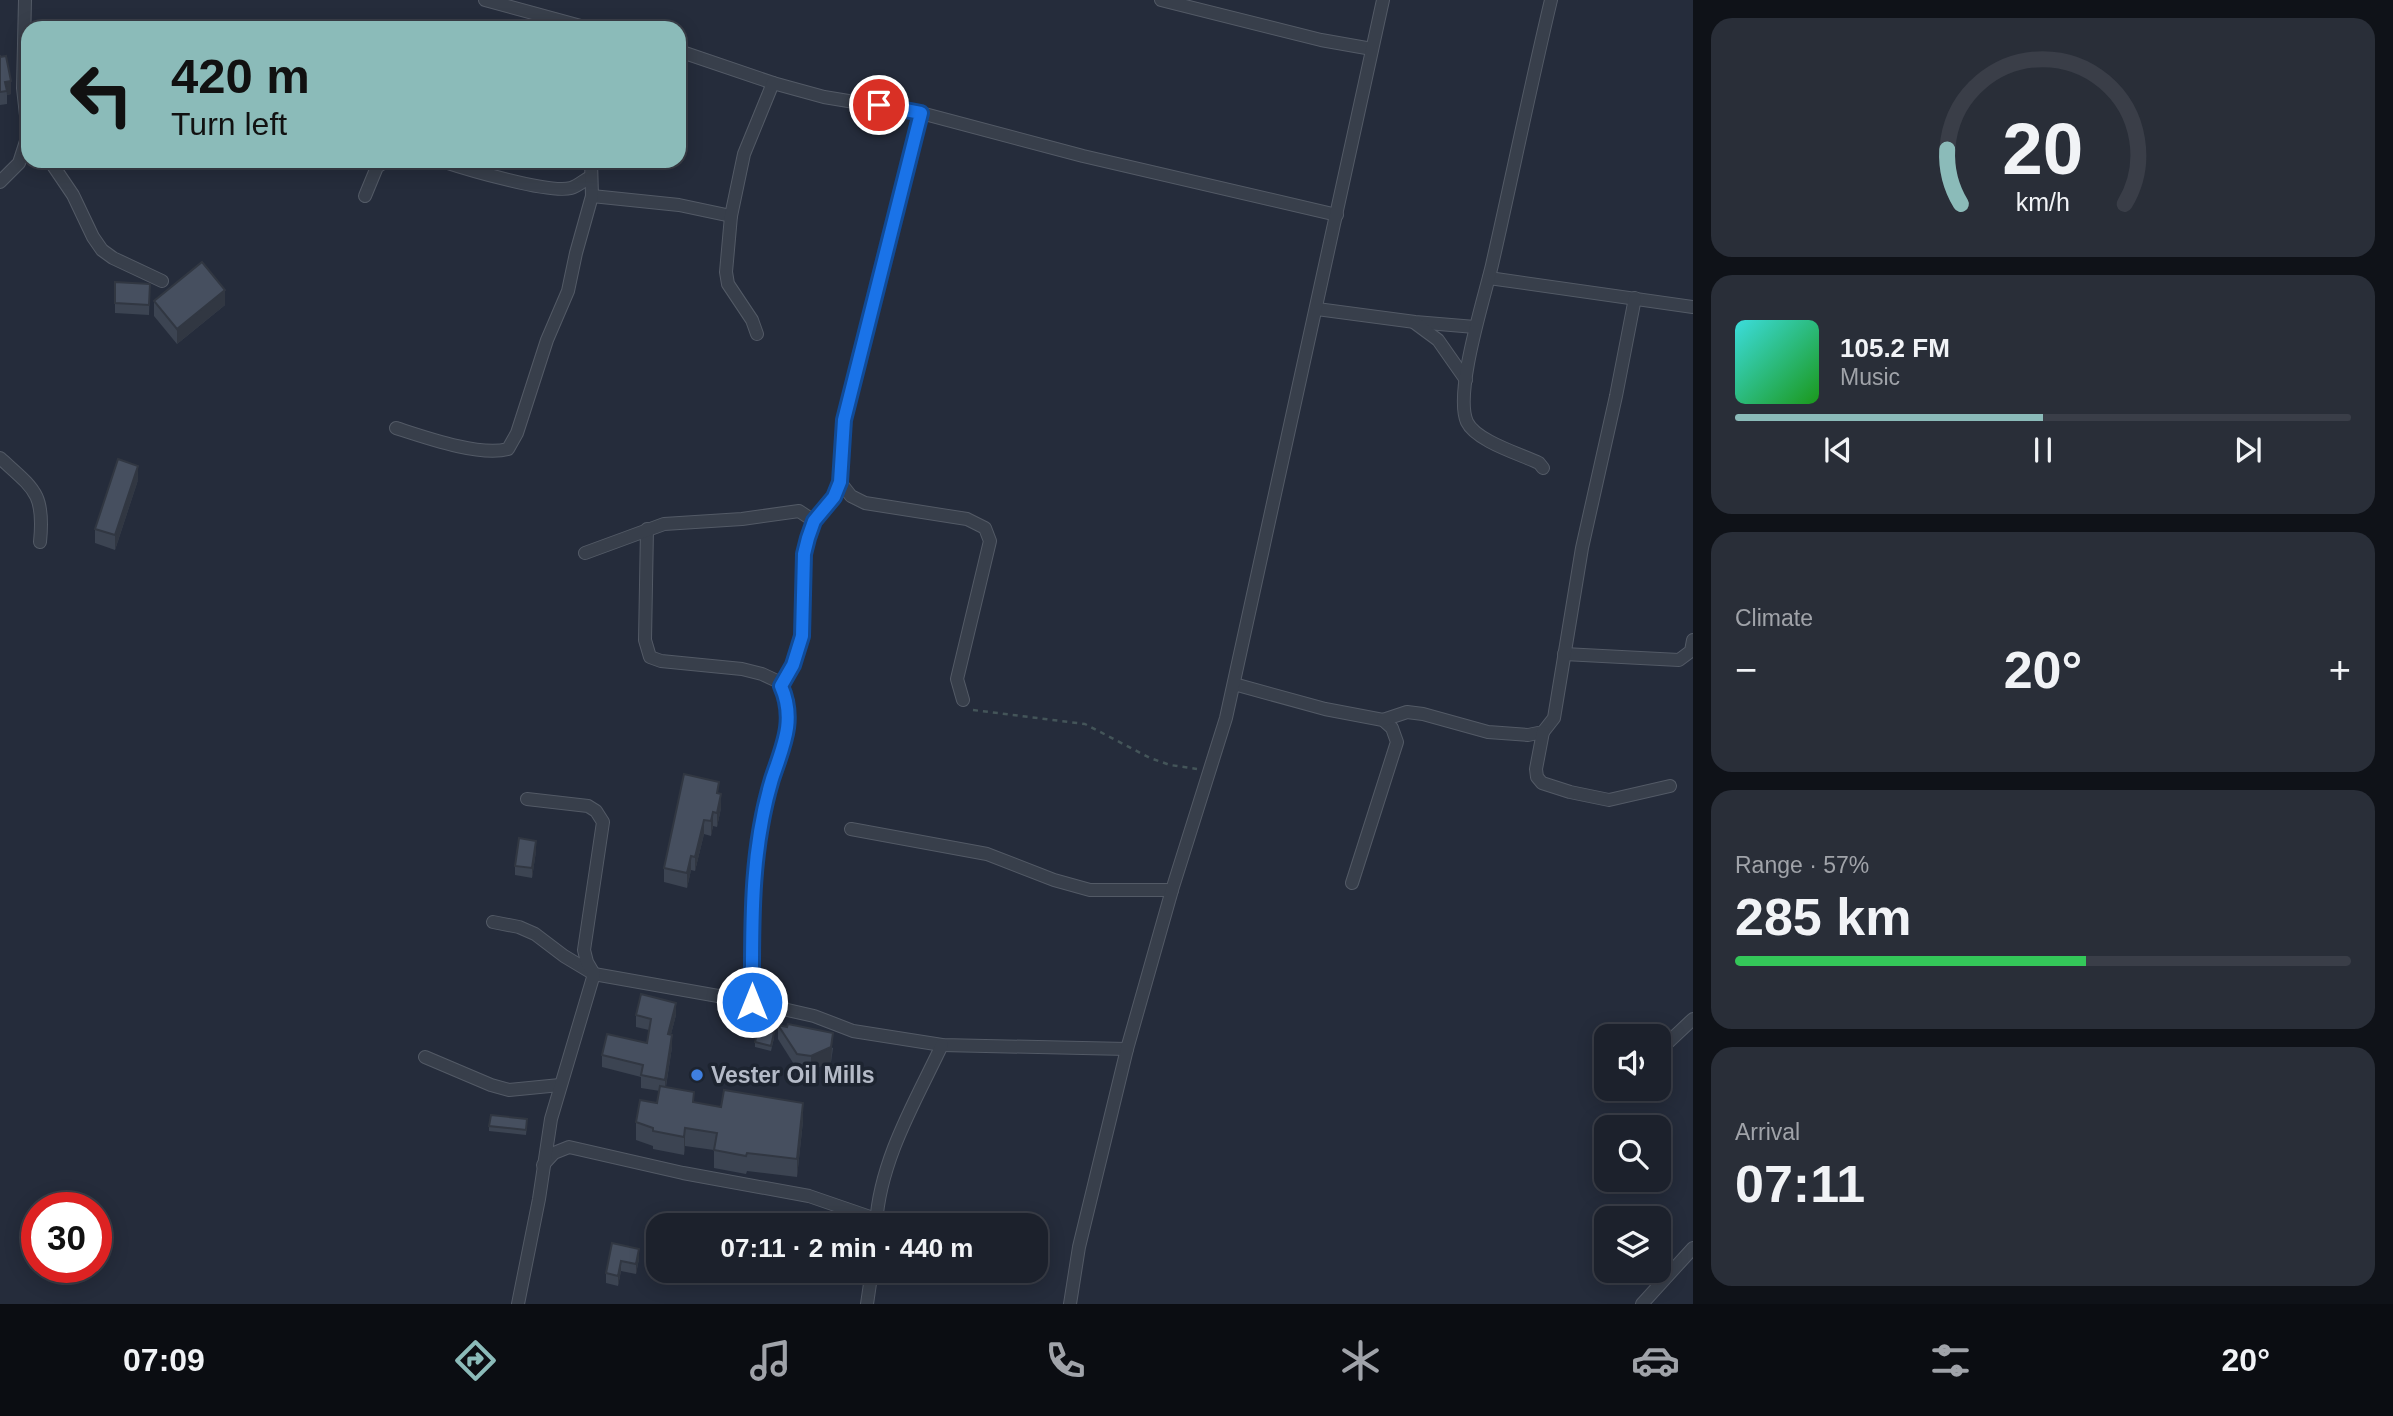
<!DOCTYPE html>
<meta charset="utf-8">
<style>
:root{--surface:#1c212c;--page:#292e38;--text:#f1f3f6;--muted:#a0a3a9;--line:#3a3e48;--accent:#8bbbb9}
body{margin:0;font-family:Arial,sans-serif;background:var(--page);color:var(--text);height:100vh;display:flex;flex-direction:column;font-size:26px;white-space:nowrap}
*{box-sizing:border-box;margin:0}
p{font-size:23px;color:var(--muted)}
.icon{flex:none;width:38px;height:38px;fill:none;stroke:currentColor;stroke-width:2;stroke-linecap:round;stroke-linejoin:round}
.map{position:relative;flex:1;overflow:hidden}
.drawer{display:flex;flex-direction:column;gap:18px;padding:18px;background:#0f1218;width:700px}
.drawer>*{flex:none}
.guide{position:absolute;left:21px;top:21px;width:665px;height:147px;border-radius:21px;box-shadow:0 4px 18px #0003,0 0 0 2px var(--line);background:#8bbbb9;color:#111;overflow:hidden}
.controls{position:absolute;left:1594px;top:1024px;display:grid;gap:14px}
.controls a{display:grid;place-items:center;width:77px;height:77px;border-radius:14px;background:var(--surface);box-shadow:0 4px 18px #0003,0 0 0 2px var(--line);font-size:35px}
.speed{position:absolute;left:21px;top:1192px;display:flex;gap:14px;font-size:35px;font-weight:700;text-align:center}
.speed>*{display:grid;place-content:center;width:91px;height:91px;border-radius:50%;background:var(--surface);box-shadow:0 4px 18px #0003,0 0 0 2px var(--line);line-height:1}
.speed .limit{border:10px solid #d22;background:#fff;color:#111}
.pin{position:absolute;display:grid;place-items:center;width:60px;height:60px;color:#fff;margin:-30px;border:4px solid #fff;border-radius:50%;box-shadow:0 2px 7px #0007}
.me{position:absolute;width:77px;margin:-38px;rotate:0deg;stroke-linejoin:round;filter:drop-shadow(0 0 5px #0008)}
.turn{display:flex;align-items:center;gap:24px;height:147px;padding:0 35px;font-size:32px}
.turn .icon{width:91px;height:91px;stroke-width:2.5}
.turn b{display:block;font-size:49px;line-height:60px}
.big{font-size:52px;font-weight:800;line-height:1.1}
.drawer .widget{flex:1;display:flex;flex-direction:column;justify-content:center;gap:10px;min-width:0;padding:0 24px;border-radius:21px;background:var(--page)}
.drawer .dial{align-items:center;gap:0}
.dial svg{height:182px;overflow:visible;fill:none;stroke:var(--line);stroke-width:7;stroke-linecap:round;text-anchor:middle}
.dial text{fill:var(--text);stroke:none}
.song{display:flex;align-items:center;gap:21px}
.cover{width:84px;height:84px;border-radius:10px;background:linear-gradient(135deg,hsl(180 70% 55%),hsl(120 70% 35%))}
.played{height:7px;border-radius:4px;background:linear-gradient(90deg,var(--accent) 50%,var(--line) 50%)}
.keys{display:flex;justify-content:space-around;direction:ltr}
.heat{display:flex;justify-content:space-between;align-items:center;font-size:38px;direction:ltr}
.charge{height:10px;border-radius:5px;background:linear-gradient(90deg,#34c759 57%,var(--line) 0)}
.trip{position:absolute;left:646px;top:1213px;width:402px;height:70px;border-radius:21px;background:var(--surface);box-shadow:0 4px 18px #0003,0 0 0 2px var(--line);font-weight:800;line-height:70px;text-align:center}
.tab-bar{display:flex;height:112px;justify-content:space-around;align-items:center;background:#0b0d12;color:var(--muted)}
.tab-bar .icon{width:49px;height:49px}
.tab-bar .active{color:var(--accent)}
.tab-bar b{font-size:32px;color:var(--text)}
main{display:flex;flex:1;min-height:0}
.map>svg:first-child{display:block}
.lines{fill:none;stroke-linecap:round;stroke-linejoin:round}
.street-casing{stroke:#535a66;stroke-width:14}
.path{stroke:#445559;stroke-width:2.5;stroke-dasharray:5 5;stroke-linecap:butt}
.street{stroke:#383f4b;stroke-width:12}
.wall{fill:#3c4452}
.shaded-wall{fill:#313742}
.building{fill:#464f5f;stroke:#313742;stroke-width:2}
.route-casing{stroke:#114b97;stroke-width:18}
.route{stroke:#1a73e8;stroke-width:12}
.shop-dot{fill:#3f7fe0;stroke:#1d2430;stroke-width:2.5}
.labels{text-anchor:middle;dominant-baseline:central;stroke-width:7;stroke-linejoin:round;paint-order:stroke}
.poi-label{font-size:23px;font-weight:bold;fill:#b4bac7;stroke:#1d2430;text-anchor:start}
</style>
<main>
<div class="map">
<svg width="1693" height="1304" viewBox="0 0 1693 1304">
<rect width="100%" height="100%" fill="#252c3b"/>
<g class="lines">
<defs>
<g id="street">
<polyline points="25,0 23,88 28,134"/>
<polyline points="485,0 588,28"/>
<polyline points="1161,0 1321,40 1372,49"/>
<polyline points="679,51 773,83"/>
<polyline points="50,161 73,195 93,237 102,250 113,258 162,281"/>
<path d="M442 161C466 169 550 194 571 188 578 186 584 180 590 177"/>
<polyline points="0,182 19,163 28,135"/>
<polyline points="365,196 377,167 386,161"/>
<polyline points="592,196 679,205 731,216"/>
<polyline points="1489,278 1693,307"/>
<polyline points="1317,309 1415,322 1475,327"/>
<polyline points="1415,323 1438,340 1466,380"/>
<polyline points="757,334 752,320 728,284 726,272 731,216 744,154 773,83 824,97 921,113 1083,156 1337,215"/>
<path d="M396 428C424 437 480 457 508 449L517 433 547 340 568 291 576 253 592 196 591 161"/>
<path d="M0 458C34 489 45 493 40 542"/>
<path d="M1543 468 1539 463C1520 454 1476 441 1467 422 1454 393 1484 299 1492 265 1512 177 1530 88 1551 0"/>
<polyline points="840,482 851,496 865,503 967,519 985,528 990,541 957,679 963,700"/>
<polyline points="647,529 645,640 650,657 661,661 742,669 762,674 777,681 788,702 788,730 765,803 756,852 752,906 752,1002"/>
<polyline points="585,553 664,524 742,519 799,511 814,521"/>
<polyline points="1564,654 1679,660 1691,651 1693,640"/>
<polyline points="1234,684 1325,709 1383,720 1392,728 1397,742 1352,883"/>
<polyline points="781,686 793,665 802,636 804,554 808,538 814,521 834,497 840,482 844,420 921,113"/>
<polyline points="1383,720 1407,712 1423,714 1488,732 1528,735 1543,732 1554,718 1582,548 1616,396 1635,298"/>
<polyline points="1543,732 1536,769 1537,777 1542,783 1570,792 1609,800 1670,786"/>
<polyline points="851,829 987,854 1054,880 1090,890 1172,890"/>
<polyline points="493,922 519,927 535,934 564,956 594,974 752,1002 814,1016 853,1031 942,1045 1127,1049"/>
<polyline points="1659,1051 1693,1019"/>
<polyline points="425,1057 491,1085 509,1090 560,1085"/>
<polyline points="543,1165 554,1153 569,1147 683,1173 809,1196 876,1219"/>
<path d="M876 1224C880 1160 915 1102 942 1045"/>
<polyline points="518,1304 539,1199 551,1119 594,974 587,962 584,950 603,822 596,811 588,806 527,799"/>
<polyline points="867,1304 872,1270"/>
<polyline points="1070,1304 1079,1247 1127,1049 1172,890 1226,718 1383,0"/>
<polyline points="1642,1304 1693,1248"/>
</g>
</defs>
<use href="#street" class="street-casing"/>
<polyline class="path" points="973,710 1085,724 1150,758 1170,765 1197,769"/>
<use href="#street" class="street"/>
</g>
<g class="wall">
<polygon points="0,55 11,94 7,95 7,104 0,105"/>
<polygon points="115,282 150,284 149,315 115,313"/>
<polygon points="154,301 225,305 177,344 154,316"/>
<polygon points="138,480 115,550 95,543 95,529"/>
<polygon points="719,793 721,808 717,827 713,826 711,836 704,834 695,871 691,870 687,888 664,882 664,868"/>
<polygon points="536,851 532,878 515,875 515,866"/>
<polygon points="636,1015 676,1015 671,1034 672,1047 666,1087 694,1103 803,1121 797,1177 747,1171 746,1174 714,1168 714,1150 685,1146 684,1155 653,1149 653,1146 636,1140 636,1122 657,1103 660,1091 641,1088 641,1077 602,1067 602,1055 647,1043 649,1030 636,1027"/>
<polygon points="778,1025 833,1048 831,1062 811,1070 797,1069 778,1039"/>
<polygon points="774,1038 771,1051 755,1047 755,1042"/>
<polygon points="527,1124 526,1135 489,1131 489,1126"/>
<polygon points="612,1243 639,1259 636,1274 621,1271 618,1286 606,1283 606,1273"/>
</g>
<g class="shaded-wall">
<polygon points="11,81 11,94 7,95 5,82"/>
<polygon points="225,290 225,305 177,344 177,329"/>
<polygon points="138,466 138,480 115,550 115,535"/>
<polygon points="721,794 721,808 717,827 717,813"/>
<polygon points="713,812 713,826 711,836 711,821"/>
<polygon points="704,820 704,834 695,871 695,857"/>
<polygon points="536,841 536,851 532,878 532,868"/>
<polygon points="691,856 691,870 687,888 687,873"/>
<polygon points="676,1003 676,1015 668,1046 668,1034"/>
<polygon points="833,1033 831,1062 811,1070 811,1056"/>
<polygon points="672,1035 672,1047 665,1092 665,1080"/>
<polygon points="803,1103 803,1121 797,1177 797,1159"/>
<polygon points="685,1128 685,1146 684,1155 684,1137"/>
<polygon points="639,1249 639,1259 636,1274 636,1264"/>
<polygon points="621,1261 621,1271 618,1286 618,1276"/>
</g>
<g class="building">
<polygon points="0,55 0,57 6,56 11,81 5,82 7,91 0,92"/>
<polygon points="202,262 225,290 177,329 154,301"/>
<polygon points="115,282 150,284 149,305 115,303"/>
<polygon points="118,459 138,466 115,535 95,529"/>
<polygon points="684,774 719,782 717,793 721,794 717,813 713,812 711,821 704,820 695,857 691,856 687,873 664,868"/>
<polygon points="519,838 536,841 532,868 515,866"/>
<polygon points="641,994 676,1003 668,1034 672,1035 665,1080 641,1075 643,1065 602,1055 607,1034 647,1043 651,1019 636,1015"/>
<polygon points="788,1024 833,1033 831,1047 811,1056 797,1054 778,1025 787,1027"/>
<polygon points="758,1029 774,1033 771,1046 755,1042"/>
<polygon points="660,1086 694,1092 693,1102 721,1107 724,1090 803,1103 797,1159 747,1153 746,1156 714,1150 717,1133 685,1128 684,1137 653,1131 653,1128 636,1122 640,1100 657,1103"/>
<polygon points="491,1115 527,1119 526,1130 489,1126"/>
<polygon points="612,1243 639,1249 636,1264 621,1261 618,1276 606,1273"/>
</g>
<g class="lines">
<defs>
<path id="route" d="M752 1002C752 926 750 852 772 779 783 746 796 720 781 686L793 665 802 636 804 554 808 538 814 521 834 497 840 482 844 420 921 113 879 105"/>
</defs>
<use href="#route" class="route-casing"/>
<use href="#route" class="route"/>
</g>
<circle class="shop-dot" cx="697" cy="1075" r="7"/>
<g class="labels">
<g class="poi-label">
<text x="711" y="1075">Vester Oil Mills</text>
</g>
</g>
</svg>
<div class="controls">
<a><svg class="icon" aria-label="sound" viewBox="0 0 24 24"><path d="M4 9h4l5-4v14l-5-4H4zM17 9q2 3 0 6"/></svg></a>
<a><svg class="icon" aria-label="search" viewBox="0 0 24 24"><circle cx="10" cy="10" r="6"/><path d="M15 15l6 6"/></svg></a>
<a><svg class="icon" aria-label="layers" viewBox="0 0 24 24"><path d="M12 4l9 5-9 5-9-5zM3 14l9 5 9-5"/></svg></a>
</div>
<div class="speed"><div class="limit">30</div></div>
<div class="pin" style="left:879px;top:105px;background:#d93025"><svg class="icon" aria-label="arrive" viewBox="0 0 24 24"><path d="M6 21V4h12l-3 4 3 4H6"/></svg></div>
<svg class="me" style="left:752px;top:1002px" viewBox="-20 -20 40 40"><circle r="17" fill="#1a73e8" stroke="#fff" stroke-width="3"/><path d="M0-11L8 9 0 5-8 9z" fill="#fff"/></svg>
<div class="trip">07:11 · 2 min · 440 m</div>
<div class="guide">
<div class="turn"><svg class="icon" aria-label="left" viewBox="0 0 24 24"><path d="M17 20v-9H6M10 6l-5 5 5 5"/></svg><div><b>420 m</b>Turn left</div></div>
</div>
</div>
<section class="drawer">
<div class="widget dial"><svg viewBox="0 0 100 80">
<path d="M14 69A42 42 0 1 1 86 69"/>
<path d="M14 69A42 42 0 0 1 8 45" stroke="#8bbbb9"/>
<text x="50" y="56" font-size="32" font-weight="700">20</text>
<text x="50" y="72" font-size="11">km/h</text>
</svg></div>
<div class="widget">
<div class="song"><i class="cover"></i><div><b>105.2 FM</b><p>Music</p></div></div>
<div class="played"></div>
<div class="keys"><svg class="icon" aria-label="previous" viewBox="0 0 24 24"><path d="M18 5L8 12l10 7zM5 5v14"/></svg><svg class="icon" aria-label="pause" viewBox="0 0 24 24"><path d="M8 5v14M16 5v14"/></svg><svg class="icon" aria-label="next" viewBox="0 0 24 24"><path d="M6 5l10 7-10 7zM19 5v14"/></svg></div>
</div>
<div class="widget"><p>Climate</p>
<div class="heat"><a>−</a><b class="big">20°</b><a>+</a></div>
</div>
<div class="widget"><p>Range · 57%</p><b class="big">285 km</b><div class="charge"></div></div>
<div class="widget"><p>Arrival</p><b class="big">07:11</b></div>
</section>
</main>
<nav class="tab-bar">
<b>07:09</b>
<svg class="icon active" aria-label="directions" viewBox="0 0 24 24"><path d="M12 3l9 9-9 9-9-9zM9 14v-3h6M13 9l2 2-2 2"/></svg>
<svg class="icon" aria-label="music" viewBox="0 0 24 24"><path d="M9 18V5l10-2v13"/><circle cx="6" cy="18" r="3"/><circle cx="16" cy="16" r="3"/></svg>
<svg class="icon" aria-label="phone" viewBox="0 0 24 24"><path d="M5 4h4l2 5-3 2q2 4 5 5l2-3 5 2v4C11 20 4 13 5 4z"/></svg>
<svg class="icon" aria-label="climate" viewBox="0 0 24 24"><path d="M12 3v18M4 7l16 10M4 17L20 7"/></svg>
<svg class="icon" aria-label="car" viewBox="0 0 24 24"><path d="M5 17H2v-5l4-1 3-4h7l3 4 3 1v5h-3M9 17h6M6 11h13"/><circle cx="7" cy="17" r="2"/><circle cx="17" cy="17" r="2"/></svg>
<svg class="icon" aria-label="filters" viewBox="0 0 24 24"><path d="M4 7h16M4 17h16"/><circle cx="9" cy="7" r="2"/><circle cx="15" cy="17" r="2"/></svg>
<b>20°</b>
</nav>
